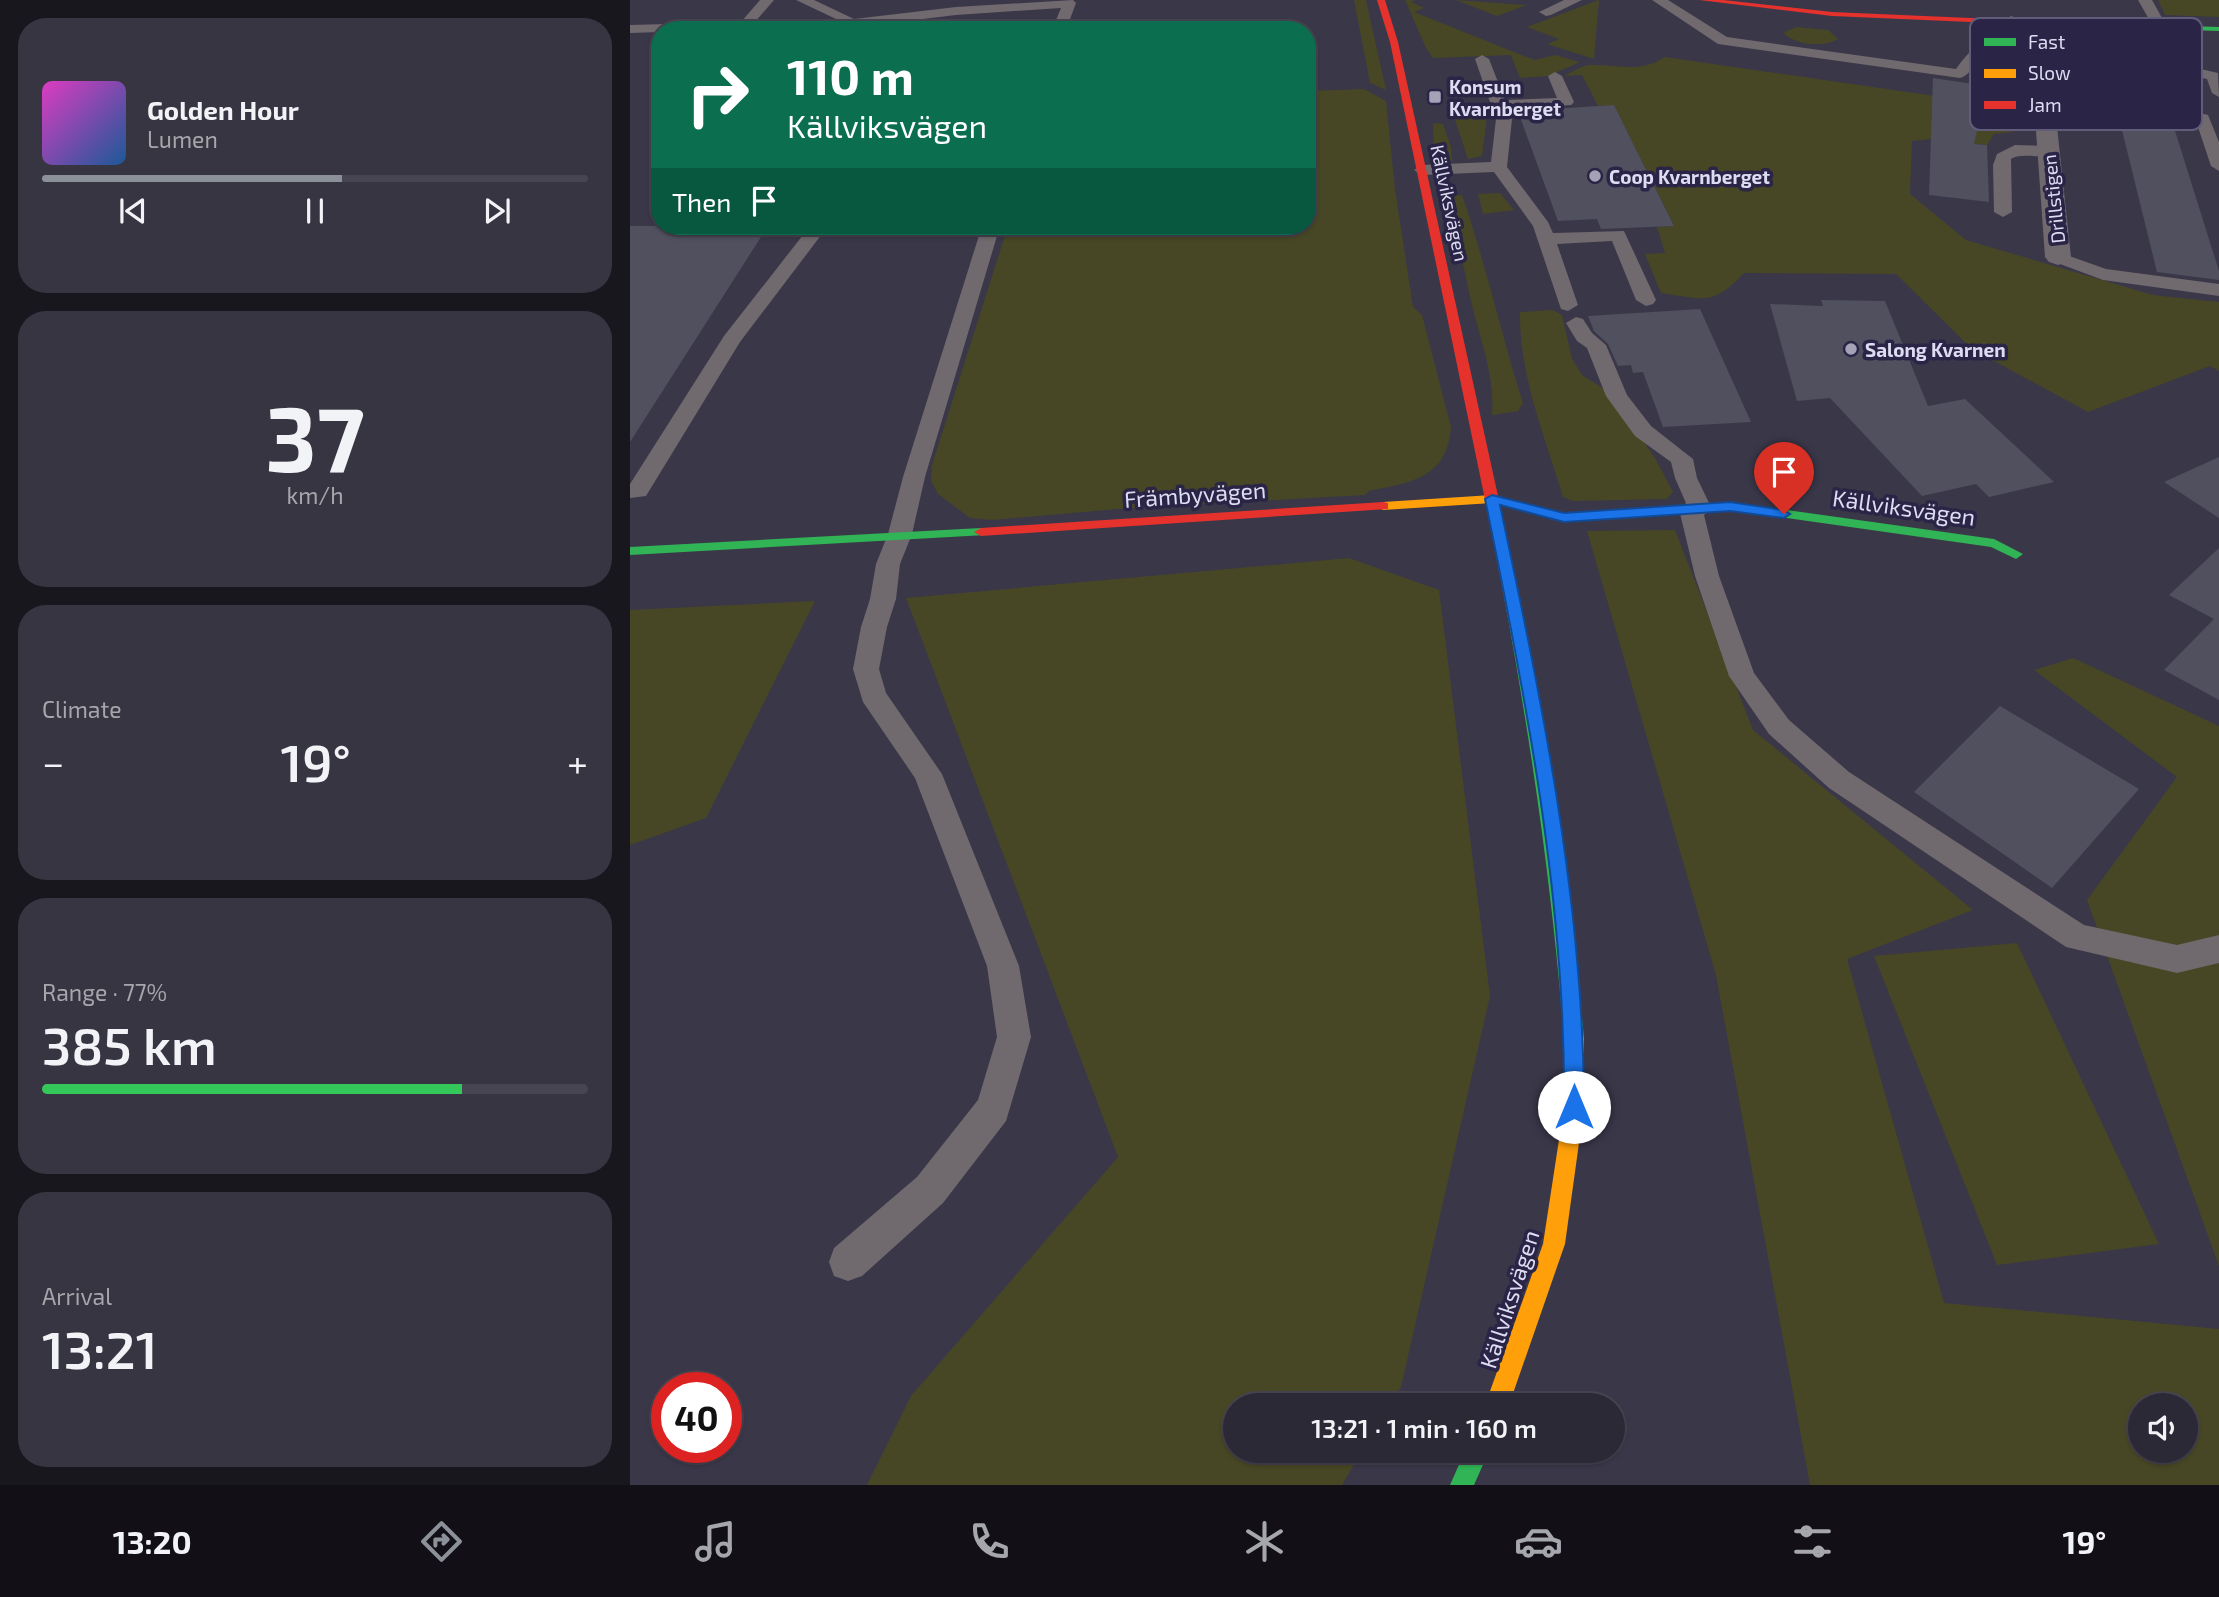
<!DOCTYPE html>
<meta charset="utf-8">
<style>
:root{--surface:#2c2937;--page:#383542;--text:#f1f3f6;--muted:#a6a6ad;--line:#484552;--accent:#8c9099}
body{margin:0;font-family:"Exo 2",sans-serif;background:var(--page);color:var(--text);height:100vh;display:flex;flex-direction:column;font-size:26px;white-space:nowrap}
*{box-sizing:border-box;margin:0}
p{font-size:23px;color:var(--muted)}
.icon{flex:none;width:38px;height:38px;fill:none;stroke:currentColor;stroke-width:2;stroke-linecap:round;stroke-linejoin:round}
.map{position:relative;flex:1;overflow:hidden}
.sheet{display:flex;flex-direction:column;gap:18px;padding:18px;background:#18171e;width:630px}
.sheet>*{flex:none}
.banner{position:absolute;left:21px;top:21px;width:665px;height:214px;border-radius:28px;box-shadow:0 2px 5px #0004,0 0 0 2px var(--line);background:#0b6e4f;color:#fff;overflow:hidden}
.tools{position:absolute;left:1498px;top:1393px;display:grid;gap:14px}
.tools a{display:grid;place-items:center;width:70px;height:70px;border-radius:50%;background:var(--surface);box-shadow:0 2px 5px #0004,0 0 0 2px var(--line);font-size:35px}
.speed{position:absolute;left:21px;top:1372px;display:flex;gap:14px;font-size:35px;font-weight:700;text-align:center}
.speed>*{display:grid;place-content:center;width:91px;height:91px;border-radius:50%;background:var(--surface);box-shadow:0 2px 5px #0004,0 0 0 2px var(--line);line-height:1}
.speed .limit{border:10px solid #d22;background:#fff;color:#111}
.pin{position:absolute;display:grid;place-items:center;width:60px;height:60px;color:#fff;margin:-72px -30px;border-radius:50% 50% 50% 0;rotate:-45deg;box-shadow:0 0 7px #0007}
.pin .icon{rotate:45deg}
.me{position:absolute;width:77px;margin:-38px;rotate:0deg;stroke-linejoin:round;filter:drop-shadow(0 0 5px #0008)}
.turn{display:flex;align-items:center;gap:24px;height:147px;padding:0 21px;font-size:32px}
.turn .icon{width:91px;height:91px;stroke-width:2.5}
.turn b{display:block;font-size:49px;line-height:60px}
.then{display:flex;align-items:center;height:66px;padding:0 21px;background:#0003;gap:14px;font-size:26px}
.big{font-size:52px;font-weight:600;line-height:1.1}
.sheet .widget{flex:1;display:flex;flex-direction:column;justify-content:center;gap:10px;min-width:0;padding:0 24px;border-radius:28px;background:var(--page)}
.sheet .dial{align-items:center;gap:0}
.dial b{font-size:91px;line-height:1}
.song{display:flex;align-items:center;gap:21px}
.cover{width:84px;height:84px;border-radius:10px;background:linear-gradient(135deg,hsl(310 70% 55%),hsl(210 70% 35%))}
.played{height:7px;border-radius:4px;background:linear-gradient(90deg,var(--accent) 55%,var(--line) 55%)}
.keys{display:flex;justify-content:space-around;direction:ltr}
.heat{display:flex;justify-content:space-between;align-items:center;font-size:38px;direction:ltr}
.charge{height:10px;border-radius:5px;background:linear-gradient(90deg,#34c759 77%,var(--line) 0)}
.trip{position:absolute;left:593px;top:1393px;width:402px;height:70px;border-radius:35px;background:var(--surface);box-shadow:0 2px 5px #0004,0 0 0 2px var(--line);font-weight:600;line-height:70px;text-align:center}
.tab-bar{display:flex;height:112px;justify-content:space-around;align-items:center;background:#121016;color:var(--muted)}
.tab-bar .icon{width:49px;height:49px}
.tab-bar .on{color:var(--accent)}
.tab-bar b{font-size:32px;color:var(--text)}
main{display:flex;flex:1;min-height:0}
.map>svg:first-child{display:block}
.green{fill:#474725;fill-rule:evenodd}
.building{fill:#50505f}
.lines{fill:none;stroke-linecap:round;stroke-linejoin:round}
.lane{fill:#70696e;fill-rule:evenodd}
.street{fill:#70696e;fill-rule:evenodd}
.fast{fill:#30b455;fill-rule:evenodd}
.slow{fill:#ff9f0a;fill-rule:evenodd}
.jam{fill:#e5322d;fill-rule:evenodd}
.route{fill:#1a73e8;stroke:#114b97;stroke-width:2}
.poi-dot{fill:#a5a2b7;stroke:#2a2546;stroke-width:2.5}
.labels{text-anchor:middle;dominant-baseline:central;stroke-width:7;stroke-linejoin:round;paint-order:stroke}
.far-poi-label{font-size:19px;font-weight:bold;fill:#dedcf2;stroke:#2a2546;text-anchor:start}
.far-street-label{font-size:19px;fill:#dedcf2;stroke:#2a2546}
.street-label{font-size:23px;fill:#dedcf2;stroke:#2a2546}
.key{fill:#2a2546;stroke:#605c7a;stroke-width:2}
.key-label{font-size:19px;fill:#dedcf2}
</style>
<main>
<section class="sheet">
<div class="widget">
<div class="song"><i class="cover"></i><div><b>Golden Hour</b><p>Lumen</p></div></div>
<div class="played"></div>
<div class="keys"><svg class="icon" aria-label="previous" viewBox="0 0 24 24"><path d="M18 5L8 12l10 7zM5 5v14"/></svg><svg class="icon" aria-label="pause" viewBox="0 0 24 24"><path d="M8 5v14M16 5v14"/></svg><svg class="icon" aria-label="next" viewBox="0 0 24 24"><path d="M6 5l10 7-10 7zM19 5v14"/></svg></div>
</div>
<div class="widget dial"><b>37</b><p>km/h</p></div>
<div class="widget"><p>Climate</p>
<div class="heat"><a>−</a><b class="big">19°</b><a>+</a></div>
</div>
<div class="widget"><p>Range · 77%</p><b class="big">385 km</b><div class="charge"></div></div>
<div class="widget"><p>Arrival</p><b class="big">13:21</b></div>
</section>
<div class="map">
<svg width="1589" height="1485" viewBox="0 0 1589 1485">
<rect width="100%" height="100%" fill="#3a3749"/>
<g class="green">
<polygon points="724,0 736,0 756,90 740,83"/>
<polygon points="775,0 785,0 781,2 794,8 784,12 889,54 905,60 925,55 950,62 918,76 890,78 881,55 803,58 796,48"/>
<polygon points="826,0 897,5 867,16"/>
<polygon points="969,0 964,59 917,44 929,39 897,27"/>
<polygon points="1528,0 1589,0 1589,17 1535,15"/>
<path d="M1167 27 1198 30 1208 39C1193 48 1169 45 1155 35L1154 32Z"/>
<path d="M1035 57 1353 103 1381 124 1382 132 1364 134 1357 145 1301 139 1282 141 1280 194 1336 240 1523 295 1589 302V371L1580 366 1458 412 1342 349 1266 274 1114 273C1082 307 1074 299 1031 293L1015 254 1035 253 1027 227 1044 226 984 105 968 106 952 75 934 76C942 72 951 66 959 65 988 64 1009 74 1035 57Z"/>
<path d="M734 89 756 101 765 189 783 307 792 315 821 427C817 478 783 482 739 491L735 495 487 509 362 520 340 518 308 494 301 481 302 465 378 226H677V91Z"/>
<polygon points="833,110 836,117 857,116 852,156 838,159 822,111"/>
<polygon points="803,123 813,124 821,147 822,162 804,156"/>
<polygon points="870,193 884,210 853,214 848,194"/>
<path d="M832 195C856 264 871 334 893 403L888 411 862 415C865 378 852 345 843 309 833 270 830 230 807 196Z"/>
<path d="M922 310 932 315 942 359 952 375 979 392 1025 458 1043 492 1037 499 943 501 933 497C915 436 889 376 890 312Z"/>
<path d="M1045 530 1123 730 1343 910 1217 959 1314 1303 1589 1329V1485H1180L1086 975 957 531ZM1510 1405H1556V1451H1510Z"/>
<polygon points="719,558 809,590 860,996 771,1387 760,1405 606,1405 606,1451 732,1451 712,1485 237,1485 281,1396 488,1157 276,598"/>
<polygon points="185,601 76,818 0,845 0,610"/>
<polygon points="1443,658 1589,726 1589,1266 1457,900 1547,777 1404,670"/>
<polygon points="1387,943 1529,1244 1367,1265 1244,956"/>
</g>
<g class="building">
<polygon points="1303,78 1357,86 1344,144 1357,145 1359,202 1299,195"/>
<polygon points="984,105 1044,226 971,229 967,219 928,221 890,117 925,115 922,109"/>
<polygon points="1487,110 1541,118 1589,271 1589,280 1527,272"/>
<polygon points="0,226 138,226 0,442"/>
<polygon points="1191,300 1255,301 1298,406 1335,399 1424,482 1359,497 1346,484 1292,496 1200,398 1167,401 1140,304 1193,306"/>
<polygon points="1070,309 1121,422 1033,427 1013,372 1003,373 1001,365 988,366 978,344 964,331 958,316"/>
<polygon points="1589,457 1589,518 1534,482"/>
<polygon points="1589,548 1589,700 1534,670 1584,619 1539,595"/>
<polygon points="1370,706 1509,789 1422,888 1284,792"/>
</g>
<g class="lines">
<g class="lane">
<polygon points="130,0 144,0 125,22 206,19 166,0 184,0 224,19 326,7 443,0 446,3 436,30 422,30 431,8 326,15 226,27 30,30 30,32 0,33 0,25 111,22"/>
<polygon points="934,0 952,0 921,15 916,16 909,12"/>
<path d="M1022 0H1038L1097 37 1326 69C1332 61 1337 53 1346 48 1358 40 1391 37 1402 46 1391 56 1372 47 1358 52 1346 58 1342 75 1330 78L1088 44Z"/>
<polygon points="1508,0 1522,0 1536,25 1534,28 1524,28"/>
<path d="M1446 19 1479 44 1496 52 1588 73 1589 97 1582 93 1577 79C1527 69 1478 65 1441 26V20Z"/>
<polygon points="852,55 859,59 875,100 927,98 918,76 925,72 932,76 944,102 941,105 878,109 882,119 877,167 918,222 923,233 994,231 1026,300 1023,304 1016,306 1006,300 982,241 927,244 948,305 938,311 931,309 903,226 864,172 792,175 784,170 792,165 861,162 866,119 845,59"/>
<polygon points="1413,89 1520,101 1578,115 1589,142 1589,171 1581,166 1566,121 1520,111 1408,96 1406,93"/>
<path d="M1385 145 1418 146 1426 151C1414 162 1395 151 1381 159L1382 212 1373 217 1364 212 1363 165 1367 154Z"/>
<polygon points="180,226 198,226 110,342 16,496 0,498 0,484 94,336"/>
<polygon points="352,226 370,226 295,477 282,534 270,564 266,599 257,627 249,669 256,693 312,774 389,966 401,1037 376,1121 313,1203 232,1276 218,1281 204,1276 199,1262 204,1248 287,1177 348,1100 367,1037 357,966 285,778 233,702 223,669 231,627 240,599 246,564 258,534 273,477"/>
<polygon points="1428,252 1476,269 1589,284 1589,296 1473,280 1422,261 1419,257"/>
<polygon points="946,317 953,319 962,333 976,345 997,395 1021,426 1063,459 1067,478 1082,509 1074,515 1089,576 1124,673 1159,720 1219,772 1454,925 1547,945 1589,935 1589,963 1547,973 1436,947 1199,788 1139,734 1099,676 1065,576 1049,509 1056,503 1045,478 1041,462 1005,436 976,396 957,348 947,341 936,323"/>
</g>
<path class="street" d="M1381 16C1397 20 1419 73 1423 89L1441 257 1437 262 1428 265 1419 262 1415 257 1403 89 1398 70 1372 22Z"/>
<g class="fast">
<polygon points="1407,21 1589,27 1589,31 1410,25"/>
<polygon points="1100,502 1364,539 1393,554 1386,559 1361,547 1100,510 1045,514 1038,510 1045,506"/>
<path d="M865 510 872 514C908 688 937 861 954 1038L951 1044 944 1047 937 1044 934 1038C920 861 893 688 858 514Z"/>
<polygon points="351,528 356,529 356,535 0,555 0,547"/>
<polygon points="835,1451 859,1451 844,1485 820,1485"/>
</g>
<g class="slow">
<polygon points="862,495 934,514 1045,506 1052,510 1045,514 934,522 862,503 753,510 746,506 753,502"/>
<polygon points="944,1029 951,1032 954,1038 954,1107 935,1244 879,1405 855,1405 913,1244 934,1107 934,1038 937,1032"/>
</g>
<g class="jam">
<polygon points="747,0 755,0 768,42 872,514 865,518 858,514 760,42"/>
<polygon points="1069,0 1093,0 1202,12 1410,21 1414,23 1410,25 1202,16"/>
<polygon points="753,502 758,503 758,509 351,536 344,532 351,528"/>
</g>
</g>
<path class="route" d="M862 495 934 513 1100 502 1154 510 1160 514 1154 518 1100 511 934 522 870 505C912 702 954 904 954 1107L951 1114 944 1116 937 1114 934 1107C936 902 896 698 855 499Z"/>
<g class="poi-dot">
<rect x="798" y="90" width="14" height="14" rx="3.5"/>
<circle cx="965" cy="176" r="7"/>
<circle cx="1221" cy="349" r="7"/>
</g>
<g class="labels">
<g class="far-poi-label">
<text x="819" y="86">Konsum<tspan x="819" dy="22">Kvarnberget</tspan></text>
<text x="979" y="176">Coop Kvarnberget</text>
<text x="1235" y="349">Salong Kvarnen</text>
</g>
<g class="far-street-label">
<text transform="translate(1423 199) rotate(-96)">Drillstigen</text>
<text transform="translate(820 203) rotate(78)">Källviksvägen</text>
</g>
<g class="street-label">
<text transform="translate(565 494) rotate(-4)">Främbyvägen</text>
<text transform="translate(1274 507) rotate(8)">Källviksvägen</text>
<text transform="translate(879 1299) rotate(-72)">Källviksvägen</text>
</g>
</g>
<rect x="1340" y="18" width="232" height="112" rx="10" class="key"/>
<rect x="1354" y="38" width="32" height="8" fill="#30b455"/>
<rect x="1354" y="69" width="32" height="9" fill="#ff9f0a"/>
<rect x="1354" y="101" width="32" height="8" fill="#e5322d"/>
<g class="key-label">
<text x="1398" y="49">Fast</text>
<text x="1398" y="80">Slow</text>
<text x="1398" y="112">Jam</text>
</g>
</svg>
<div class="tools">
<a><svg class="icon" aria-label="sound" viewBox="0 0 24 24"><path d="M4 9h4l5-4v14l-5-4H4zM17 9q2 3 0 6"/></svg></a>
</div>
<div class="speed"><div class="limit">40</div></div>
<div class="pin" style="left:1154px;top:514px;background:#d93025"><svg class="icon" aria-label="arrive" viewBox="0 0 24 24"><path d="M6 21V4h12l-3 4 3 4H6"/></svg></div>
<svg class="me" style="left:944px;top:1107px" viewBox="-20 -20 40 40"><circle r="19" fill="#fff"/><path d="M0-13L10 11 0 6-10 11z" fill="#1a73e8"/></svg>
<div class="trip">13:21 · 1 min · 160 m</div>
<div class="banner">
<div class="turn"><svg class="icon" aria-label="right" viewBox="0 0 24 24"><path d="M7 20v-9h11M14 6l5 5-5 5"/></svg><div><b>110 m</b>Källviksvägen</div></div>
<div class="then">Then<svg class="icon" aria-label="arrive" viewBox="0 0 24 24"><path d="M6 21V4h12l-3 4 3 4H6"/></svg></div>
</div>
</div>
</main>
<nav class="tab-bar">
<b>13:20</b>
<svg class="icon on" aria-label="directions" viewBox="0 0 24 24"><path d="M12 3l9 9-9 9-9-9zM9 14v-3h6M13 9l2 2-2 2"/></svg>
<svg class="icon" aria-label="music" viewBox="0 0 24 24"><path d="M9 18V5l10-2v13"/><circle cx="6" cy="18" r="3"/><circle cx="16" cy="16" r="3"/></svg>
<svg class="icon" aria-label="phone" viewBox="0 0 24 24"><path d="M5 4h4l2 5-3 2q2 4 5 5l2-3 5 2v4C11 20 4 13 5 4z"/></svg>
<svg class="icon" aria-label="climate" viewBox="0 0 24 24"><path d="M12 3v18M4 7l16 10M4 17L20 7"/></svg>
<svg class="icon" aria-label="car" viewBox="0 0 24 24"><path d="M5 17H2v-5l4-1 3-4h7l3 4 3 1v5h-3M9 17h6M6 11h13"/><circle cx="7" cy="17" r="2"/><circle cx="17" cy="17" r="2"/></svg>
<svg class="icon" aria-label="filters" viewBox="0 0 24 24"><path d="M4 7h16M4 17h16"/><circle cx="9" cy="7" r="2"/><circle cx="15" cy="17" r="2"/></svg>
<b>19°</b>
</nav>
